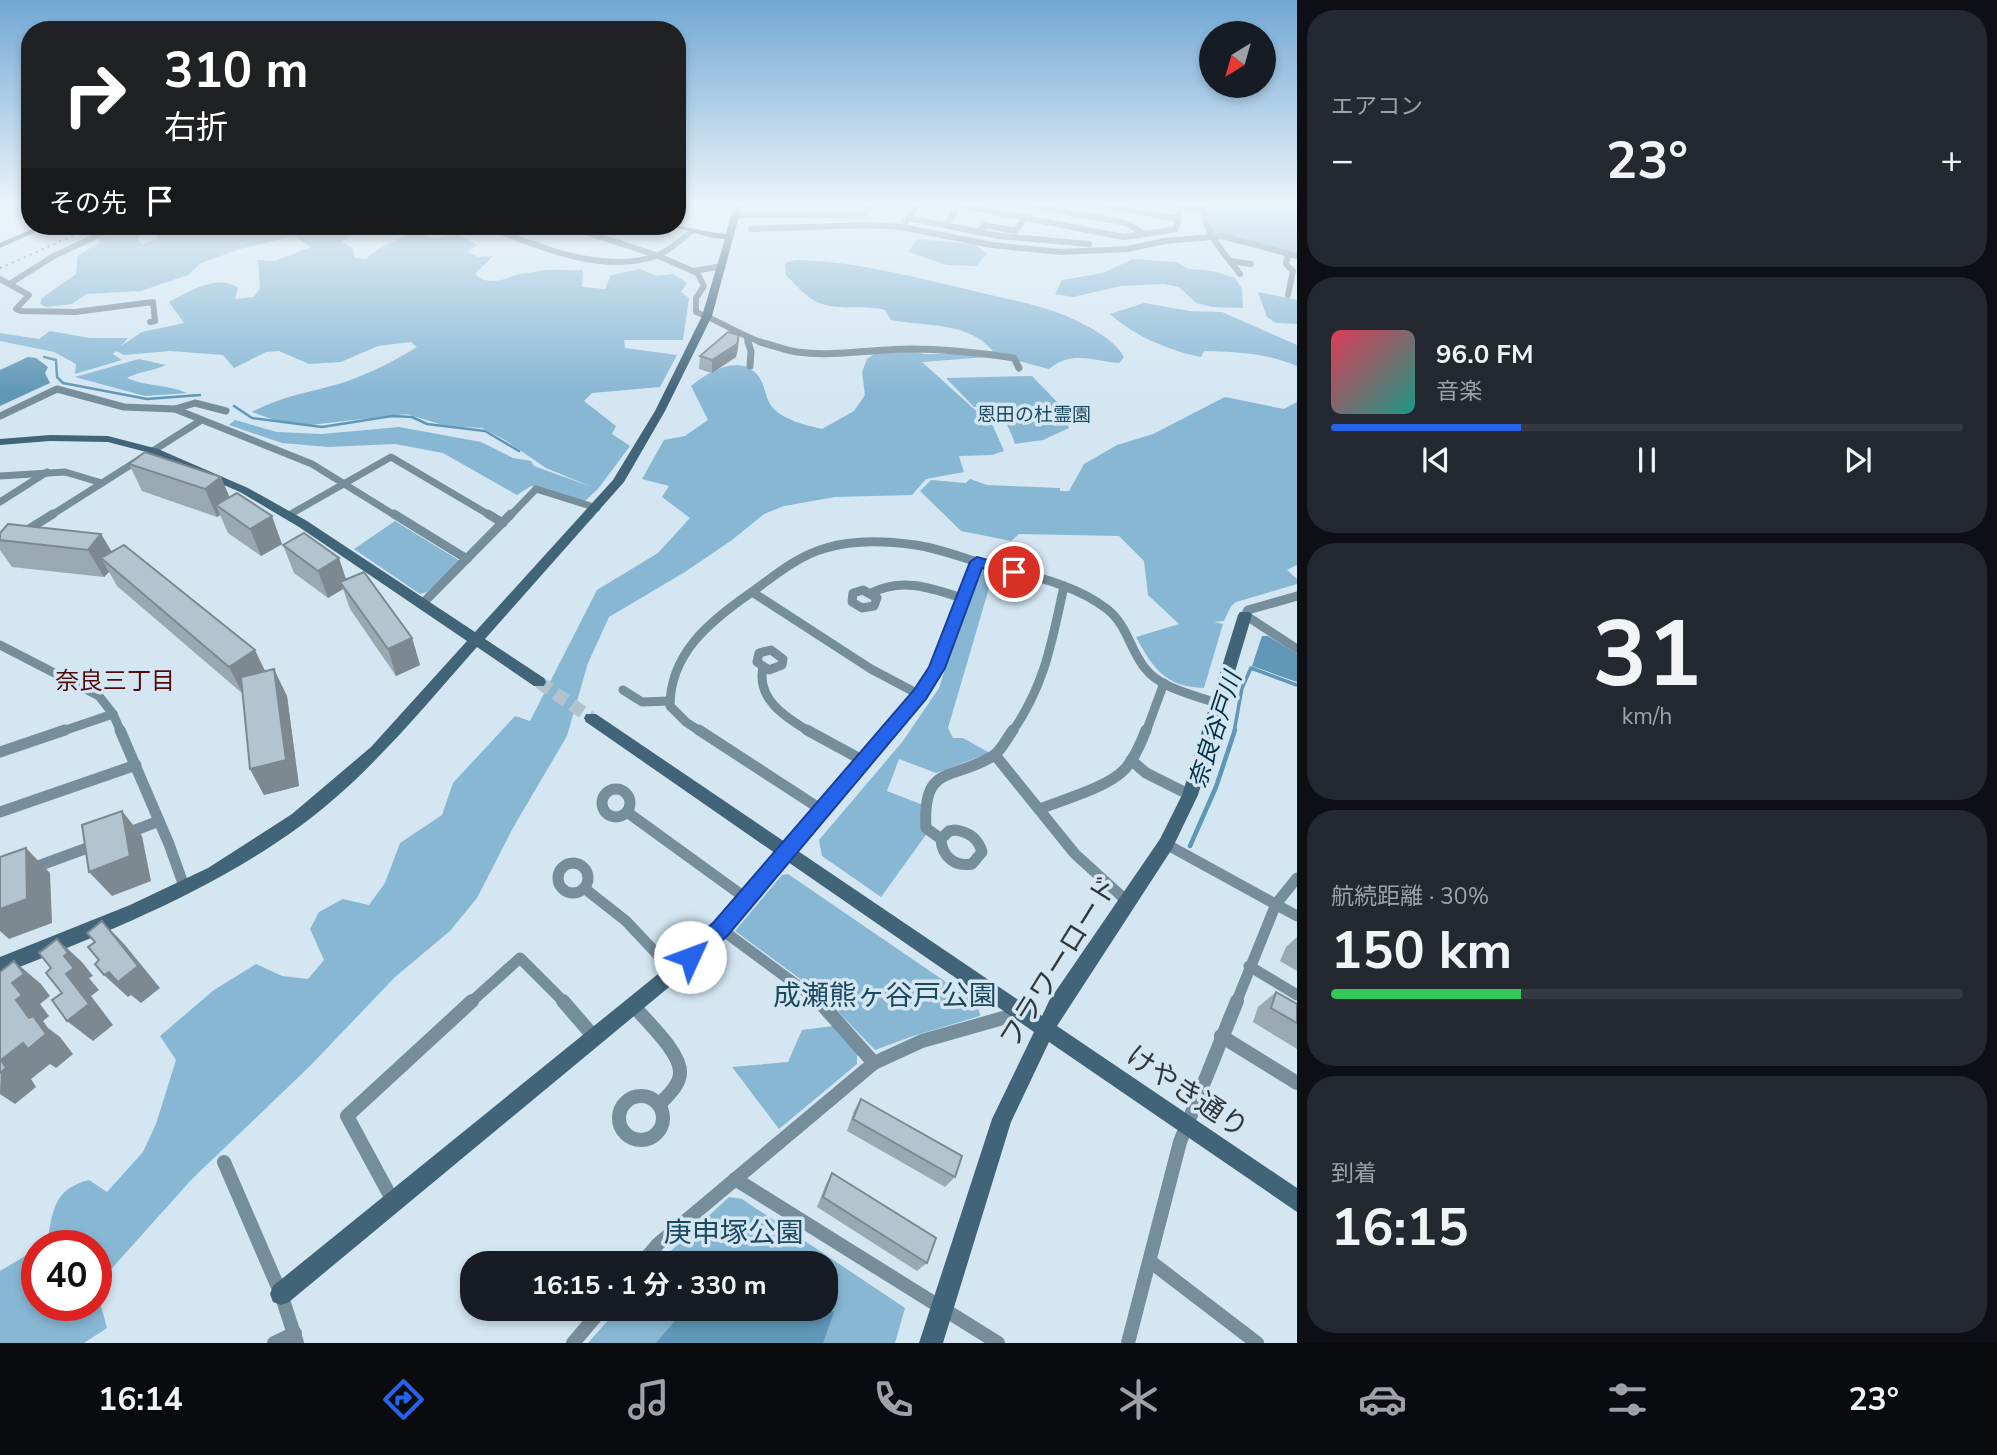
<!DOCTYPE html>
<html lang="ja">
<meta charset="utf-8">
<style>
:root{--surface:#171b24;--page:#242831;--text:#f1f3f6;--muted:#9ea1a6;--line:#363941;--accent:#2563eb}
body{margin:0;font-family:"Nunito Sans","Noto Sans JP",sans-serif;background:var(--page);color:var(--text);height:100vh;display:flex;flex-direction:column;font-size:26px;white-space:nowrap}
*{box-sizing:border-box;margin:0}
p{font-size:23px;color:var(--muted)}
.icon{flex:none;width:38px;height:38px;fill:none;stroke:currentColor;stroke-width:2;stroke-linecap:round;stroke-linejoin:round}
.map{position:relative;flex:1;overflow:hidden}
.details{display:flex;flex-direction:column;gap:10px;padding:10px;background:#0d0f14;width:700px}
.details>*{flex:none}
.banner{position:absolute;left:21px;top:21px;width:665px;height:214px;border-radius:28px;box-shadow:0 4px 10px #0003;background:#202124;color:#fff;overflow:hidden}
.needle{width:46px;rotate:217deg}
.tools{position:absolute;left:1199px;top:21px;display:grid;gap:14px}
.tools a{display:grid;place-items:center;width:77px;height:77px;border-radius:50%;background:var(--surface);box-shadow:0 4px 10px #0003;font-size:35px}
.speed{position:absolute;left:21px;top:1230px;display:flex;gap:14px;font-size:35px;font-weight:700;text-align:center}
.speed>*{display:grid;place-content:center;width:91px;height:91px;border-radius:50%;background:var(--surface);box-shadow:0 4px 10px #0003;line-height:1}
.speed .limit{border:10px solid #d22;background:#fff;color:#111}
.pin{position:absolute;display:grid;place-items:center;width:60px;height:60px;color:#fff;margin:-30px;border:4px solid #fff;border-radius:50%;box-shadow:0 2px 7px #0007}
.me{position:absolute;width:77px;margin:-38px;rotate:47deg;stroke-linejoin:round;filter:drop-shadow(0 0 5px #0008)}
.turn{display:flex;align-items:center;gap:24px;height:147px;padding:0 28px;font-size:32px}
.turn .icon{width:91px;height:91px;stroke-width:2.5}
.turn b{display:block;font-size:49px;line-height:60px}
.then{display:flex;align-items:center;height:66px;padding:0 28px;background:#0003;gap:14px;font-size:26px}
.big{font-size:52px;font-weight:700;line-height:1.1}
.details .card{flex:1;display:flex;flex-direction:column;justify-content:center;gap:10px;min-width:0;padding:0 24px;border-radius:28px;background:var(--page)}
.details .dial{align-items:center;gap:0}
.dial b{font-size:91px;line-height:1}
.song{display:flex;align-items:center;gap:21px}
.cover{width:84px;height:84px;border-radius:10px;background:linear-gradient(135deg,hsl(350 70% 55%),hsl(170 70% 35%))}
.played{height:7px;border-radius:4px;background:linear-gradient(90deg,var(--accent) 30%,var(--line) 30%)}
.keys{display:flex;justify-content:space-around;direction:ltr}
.heat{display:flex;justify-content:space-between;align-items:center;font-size:38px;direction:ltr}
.charge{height:10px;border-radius:5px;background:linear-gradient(90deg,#34c759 30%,var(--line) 0)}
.trip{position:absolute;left:460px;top:1251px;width:378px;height:70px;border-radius:28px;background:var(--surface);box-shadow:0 4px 10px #0003;font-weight:700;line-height:70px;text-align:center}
.tabs{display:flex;height:112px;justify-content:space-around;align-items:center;background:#090b0e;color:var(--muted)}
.tabs .icon{width:49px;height:49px}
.tabs .active{color:var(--accent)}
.tabs b{font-size:32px;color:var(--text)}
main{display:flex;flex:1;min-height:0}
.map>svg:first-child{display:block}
.green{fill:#88b7d4}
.water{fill:#6097b7}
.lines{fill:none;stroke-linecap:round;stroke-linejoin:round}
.stream-far2{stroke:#6097b7;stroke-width:2.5}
.stream-far1{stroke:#6097b7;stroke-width:3.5}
.stream{stroke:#6097b7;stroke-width:4.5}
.secondary-tunnel{stroke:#b2c3ce;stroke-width:13;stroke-dasharray:13 7;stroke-linecap:butt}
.street-far4{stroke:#768d9b;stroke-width:6}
.street-far3{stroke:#768d9b;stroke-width:7}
.street-far2{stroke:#768d9b;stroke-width:9}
.street-far1{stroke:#768d9b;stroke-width:11}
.street{stroke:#768d9b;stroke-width:14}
.secondary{fill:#426478;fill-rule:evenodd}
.rail{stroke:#68747b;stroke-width:2;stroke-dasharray:2 4.5;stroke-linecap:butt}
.wall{fill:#98a9b2}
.shaded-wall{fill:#7c8991}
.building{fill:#b1c4cf;stroke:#7c8991;stroke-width:2}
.route{fill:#2563eb;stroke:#184099;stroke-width:2}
.labels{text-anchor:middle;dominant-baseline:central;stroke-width:7;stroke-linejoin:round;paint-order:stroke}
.far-park-label{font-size:19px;fill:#1c4860;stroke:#d3e6f2}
.neighbourhood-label{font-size:24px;fill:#500b0c;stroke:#d3e6f2}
.water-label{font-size:24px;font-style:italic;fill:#002e45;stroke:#d3e6f2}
.near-street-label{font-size:28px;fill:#30383c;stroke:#d3e6f2}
.near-park-label{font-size:28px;fill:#1c4860;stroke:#d3e6f2}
</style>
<main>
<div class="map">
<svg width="1297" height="1343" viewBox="0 0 1297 1343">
<rect width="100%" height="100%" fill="#d3e6f2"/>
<g class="green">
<polygon points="1206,205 1297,205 1297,255 1212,236 1205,219"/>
<path d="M140 226H150L137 239 143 244 158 239 154 232 157 229H176L173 227 176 226H370L341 242 353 248 355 258 366 259 378 249 414 232 434 238 459 234 477 245 467 252 479 257 493 256 475 274C489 286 502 280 516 275 523 273 531 273 538 271 551 268 569 271 583 270L582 287 605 289 611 275 640 269 657 276 673 274 687 283 681 292 689 298 683 340H624L625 348 677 355 660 387 592 393 584 401 616 426 612 434 630 446 598 489 585 501 531 486 517 495 443 453 395 444 328 447 282 443 229 425 235 420 277 432 322 434 399 427 481 442 513 458 531 461 534 466 592 487 546 468 505 440 482 428 446 426 407 414 310 425 277 421 252 412C281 396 312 392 342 383 369 374 394 361 417 347L411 342 378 346 341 362 309 364 279 351 266 352 234 368 223 355 170 351 124 355 116 351 113 354 122 360 75 374 76 364 54 352 0 341V333L39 339 50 331 90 338H128L121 346 142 332 184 323 169 302C188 292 218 273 238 288L235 299 254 297 260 288 258 260 275 261 311 247 294 236 240 249 201 263 188 275 141 291 86 294 72 304 46 307 40 304 42 298 76 274 78 255 99 243 100 237Z"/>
<polygon points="917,239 974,244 987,254 976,266 947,265 908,252"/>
<polygon points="1133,259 1176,262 1189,269 1213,271 1235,278 1242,289 1243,308 1212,307 1196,303 1179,287 1164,284 1121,286 1073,297 1055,294 1062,280 1103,273"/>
<path d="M796 260C854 261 914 277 970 290 1001 298 1034 303 1064 315 1084 324 1113 337 1124 357L1119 363C1092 361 1072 350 1049 369L1000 356 922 362 993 426 1004 451 992 455 959 456 964 472 926 479 912 495 835 497 784 506 764 514 732 540 685 572 609 617 588 663 567 736 514 826 477 898 450 931 395 977 310 1066 192 1179 96 1286V1246H42L47 1243C53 1211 53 1189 89 1180L107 1192 143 1152 156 1124 176 1060 160 1036 214 990 256 964 282 976 308 979 324 960 310 929 319 912 343 899 369 905 385 883 400 843 442 815 453 783 515 716 530 721 597 590 658 553 690 518 662 497 669 486 642 479 664 440 685 436 708 420 691 386C709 372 741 352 759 377 765 385 765 398 772 407 783 420 805 425 822 429L854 411 865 395 862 372 867 359 880 350 905 349 923 354H944L993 351C967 321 927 327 891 320L885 310C863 304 836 312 815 301 804 295 794 283 786 275L785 263Z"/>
<polygon points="1258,292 1297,300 1297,324 1276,323 1267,317"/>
<path d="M1144 303 1190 311 1222 312 1297 345V366C1266 353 1237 352 1204 351L1201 357C1170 351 1134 336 1110 314Z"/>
<path d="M139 359 166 365C153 371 137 372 127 378 147 387 167 384 187 393L145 396 75 377Z"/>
<path d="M1032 376 1059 404 1069 428 1043 440 1015 444C1008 423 999 405 974 407L946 378Z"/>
<path d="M1225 397 1284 409 1297 402V565L1287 570 1297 579V584L1236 602 1231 606 1224 621 1214 622 1223 624 1204 688C1165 687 1153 668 1136 637L1179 624 1148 595 1144 561 1119 536 1019 534 1011 541 961 531 920 491 931 480 966 483 970 479 987 485 1060 488V491H1069L1084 464 1117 445 1153 434Z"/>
<polygon points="395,521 460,561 427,592 420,594 354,549"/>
<polygon points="978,567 994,571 948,728 953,738 963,738 990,753 936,773 899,759 887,791 923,805 928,832 881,897 822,856 819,840 903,741 939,688"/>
<polygon points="788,874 978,1004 980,1016 913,1036 875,1050 822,995 735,931 782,875"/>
<polygon points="833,1026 857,1053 857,1064 779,1129 732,1067 788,1062 802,1030"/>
<polygon points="729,1197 742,1199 905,1308 895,1343 588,1343 618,1309 826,1309 826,1264 658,1263"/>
<polygon points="37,1249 37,1306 96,1306 96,1287 107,1328 84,1343 0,1343 0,1271"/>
</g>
<g class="water">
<polygon points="28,357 36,358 48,367 45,373 50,383 0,406 0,370"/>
<polygon points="1262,636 1268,636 1297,654 1297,682 1252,666"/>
<polygon points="826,1307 834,1312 823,1343 656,1343 685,1309"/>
</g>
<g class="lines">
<g class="stream-far2">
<polyline points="44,357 56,360 57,377 63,383 147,399 200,395"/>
<polyline points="234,406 252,418 322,427 392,416 412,417 427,424 485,431 519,451"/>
</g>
<polyline class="stream-far1" points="1234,732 1242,688 1251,668 1297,685"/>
<polyline class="stream" points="1190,846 1216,787 1235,730"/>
<polyline class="secondary-tunnel" points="539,682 591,718"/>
<g class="street-far4">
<polyline points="27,205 30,206"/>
<polyline points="960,205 1123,237 1145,234"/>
<polyline points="1029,205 1126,223 1145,234 1176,229 1181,205"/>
<polyline points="1102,205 1178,219"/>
<polyline points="1178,205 1202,210"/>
<path d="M1204 205C1202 233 1225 253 1240 274"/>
<polyline points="736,215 863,215 872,205"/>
<polyline points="908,218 1000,236 1089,244"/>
<polyline points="906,221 918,205"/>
<polyline points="681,222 687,205"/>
<polyline points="945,225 959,207"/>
<path d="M485 226C535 245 601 275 656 256 669 251 681 240 692 231"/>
<path d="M567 226 656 255 693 271 698 274 704 286 696 298V312C720 321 741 336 766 344"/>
<polyline points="751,229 867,225 901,227 992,245 1061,252 1127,249 1165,241 1222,236 1297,256"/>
<polyline points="979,232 985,225 1015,231 1024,219"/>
<polyline points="1288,254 1286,264 1293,271 1288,295"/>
<polyline points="1231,261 1251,264"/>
<polyline points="693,271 723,266"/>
<polyline points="0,279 29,295 16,309 21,311 75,312 153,302 155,321 150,322"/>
<polyline points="11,283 52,257 105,232"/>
<polyline points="747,338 749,344"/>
</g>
<g class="street-far3">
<polyline points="748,342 751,351 750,366"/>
<path d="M760 342C772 345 785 350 797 352 834 357 874 349 911 349 945 349 980 353 1014 358L1019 368"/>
<polyline points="175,409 195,403 226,411"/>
<polyline points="0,416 57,389 124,407 175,409 312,464 396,516"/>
<polyline points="0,476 65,472 102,483"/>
<polyline points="0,502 47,472"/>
<polyline points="289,515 391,457 491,516"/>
<polyline points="50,516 200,421"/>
<polyline points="510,516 536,489 597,508"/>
</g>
<g class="street-far2">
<polyline points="394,514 467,559"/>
<polyline points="488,514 503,523"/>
<polyline points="24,532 53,514"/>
<polygon points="863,590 877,598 874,606 862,608 852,602 853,593"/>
<polyline points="752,592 871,669 920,695"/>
<path d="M871 593C902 577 931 588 962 598"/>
<polyline points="1297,596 1248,610 1245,615 1297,649"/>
<polyline points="422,604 511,514"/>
<polyline points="0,645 99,696 113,714 121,732"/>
<polygon points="771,650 783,659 782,665 769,670 757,662 759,653"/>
<path d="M763 667C756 699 785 717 810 732"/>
<polyline points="623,690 642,702 670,701"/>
<polyline points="60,732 113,714"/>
<path d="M701 732 686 722 670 706C670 654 709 622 749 594 773 577 797 556 826 548 854 539 888 541 916 545 936 548 958 556 978 562 1021 574 1071 581 1107 609 1127 625 1129 647 1144 667 1160 689 1195 695 1219 704"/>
<path d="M1012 732C1045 685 1052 641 1064 586"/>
<polyline points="1146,732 1164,683"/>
</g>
<g class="street-far1">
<polyline points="120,730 169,844 185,889"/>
<polyline points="699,730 822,810"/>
<polyline points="807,730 864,761"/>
<polyline points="0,752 65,730"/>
<polyline points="995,755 1075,854 1128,902"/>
<polyline points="1131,760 1146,773 1190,795"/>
<circle cx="616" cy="803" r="14"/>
<path d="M1040 809C1064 799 1107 788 1125 769 1135 758 1141 743 1146 730"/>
<polyline points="0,812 136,765"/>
<polyline points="627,812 747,899"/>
<path d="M955 830C969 832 978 838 982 852L972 864C955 867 942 857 941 839L949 831Z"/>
<polyline points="125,834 159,821"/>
<path d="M941 839 926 828C922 762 954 781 993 756 1001 751 1007 738 1013 730"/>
<polyline points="1166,844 1297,916"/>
<circle cx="573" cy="878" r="15"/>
<polyline points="30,869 98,844"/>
<polyline points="584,888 626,921 674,972"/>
<polyline points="721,929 821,1003"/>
<polyline points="1249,966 1297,995"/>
<polyline points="470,1003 520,958 565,1003"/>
<polyline points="1236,1003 1276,904 1297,878"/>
</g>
<g class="street">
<polyline points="563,1001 594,1037"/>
<polyline points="819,1001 874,1063"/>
<path d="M633 1005C646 1021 681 1052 680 1073 680 1085 667 1096 659 1105"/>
<polyline points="1221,1036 1297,1083"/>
<circle cx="641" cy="1118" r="22"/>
<polyline points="224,1162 281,1294 297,1343"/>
<polyline points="735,1179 998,1343"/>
<polyline points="393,1201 347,1116 472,1001"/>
<polyline points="1151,1262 1257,1343"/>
<polyline points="641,1264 658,1244 874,1063 922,1041 1021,1013"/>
<polyline points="274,1343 295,1333"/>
<polyline points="573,1343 602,1309"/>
<polyline points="1128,1343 1180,1142 1237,1001"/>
</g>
<g class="secondary">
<path d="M734 205H742L712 316 665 411 624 482 485 639 544 678 546 682 544 686H534L477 647C423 708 368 776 303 824 211 892 105 933 0 975V957L130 905 208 868 292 814 371 747 467 641 299 527 240 492 150 453 108 442 50 441 0 445V439L50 435 108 436 158 449 248 488 307 521 475 632 613 480 655 411 702 316 725 239 713 238 670 226C687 225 707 233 726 234Z"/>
<polygon points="39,226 49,226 0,248 0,243"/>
<polygon points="977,558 983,562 944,668 925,699 798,851 1042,1016 1049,1001 1160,839 1182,795 1238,615 1240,612 1250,612 1252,615 1198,795 1172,849 1057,1026 1297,1188 1297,1212 1049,1042 1011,1122 943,1343 919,1343 992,1119 1034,1032 788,862 727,935 680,978 289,1302 281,1305 273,1302 270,1294 273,1286 668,966 715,923 775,853 586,722 584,718 586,714 596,714 785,842 915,691 930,667 971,562"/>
</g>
<polyline class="rail" points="0,268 95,226"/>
</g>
<g class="wall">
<polygon points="739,335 738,348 736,357 712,373 699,369 700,356"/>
<polygon points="129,464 230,497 282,544 261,556 228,533 220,515 217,517 142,491"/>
<polygon points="0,533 101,534 112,552 265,671 287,696 299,786 264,795 250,769 243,694 117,586 109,572 104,577 12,567 0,550"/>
<polygon points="283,545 346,579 412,638 420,665 396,676 350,609 343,589 328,598 294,573"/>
<polygon points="1297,937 1297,971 1280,961 1286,947"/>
<polygon points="1276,992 1297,1004 1297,1049 1253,1022 1258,1007"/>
<polygon points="861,1099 955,1177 945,1187 847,1131 854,1111"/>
<polygon points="832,1173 927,1263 917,1271 817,1207 826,1184"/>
</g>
<g class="shaded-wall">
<polygon points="739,335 738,348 736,357 712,373 712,360"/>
<polygon points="221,477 233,505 216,505 220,515 217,517 205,489"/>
<polygon points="272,516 282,544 261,556 250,529"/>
<polygon points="101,534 117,561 101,558 109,572 104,577 88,550"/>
<polygon points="339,558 348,585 340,582 343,589 328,598 318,571"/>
<polygon points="412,638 420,665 396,676 388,649"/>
<polygon points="255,650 268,677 243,694 229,667"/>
<polygon points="274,669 287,696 299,786 264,795 250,769"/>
<polygon points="122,811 142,836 151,881 112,896 89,872"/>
<polygon points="26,848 50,873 52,923 9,939 0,931 0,909"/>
<polygon points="102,921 125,945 160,988 141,1003 131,995 128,997 104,975"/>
<polygon points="57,939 82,962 93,976 89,978 99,990 91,996 113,1025 93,1041 67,1021 66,974 64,956"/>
<polygon points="14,961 41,984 50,996 40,1004 49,1016 43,1021 48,1028 60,1037 73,1054 56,1068 50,1064 31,1079 36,1087 15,1104 0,1094 1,1060 29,1018 16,1000 12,983"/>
</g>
<g class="building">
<polygon points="728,332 739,335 737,344 712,360 700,356"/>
<polygon points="145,452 221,477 205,489 129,464"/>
<polygon points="237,493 272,516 250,529 216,505"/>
<polygon points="8,524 101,534 88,550 0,540 0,533"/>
<polygon points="304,533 339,558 318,571 283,545"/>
<polygon points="124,545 255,650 229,667 101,558"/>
<polygon points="364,572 412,638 388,649 340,582"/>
<polygon points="274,669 286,760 250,769 241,677"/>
<polygon points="122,811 130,856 89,872 82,825"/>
<polygon points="26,848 27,899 0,909 0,857"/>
<polygon points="102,921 138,966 118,982 109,972 104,975 95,964 99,960 88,947 95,942 87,933"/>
<polygon points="57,939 68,953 64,956 74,968 66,974 89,1004 67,1021 52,1000 62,993 46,973 51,968 39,953"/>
<polygon points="14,961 24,974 12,983 22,995 16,1000 29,1018 33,1016 46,1034 28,1049 23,1043 1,1060 6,1068 0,1073 0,972"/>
<polygon points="1276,992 1297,1004 1297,1023 1271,1008"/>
<polygon points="861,1099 962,1156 955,1177 853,1119"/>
<polygon points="832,1173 936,1238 927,1263 823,1197"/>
</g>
<linearGradient id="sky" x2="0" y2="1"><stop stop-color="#71a8d4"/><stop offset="0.52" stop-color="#ebf4f9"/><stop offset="1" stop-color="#ebf4f9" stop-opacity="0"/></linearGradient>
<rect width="1297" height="393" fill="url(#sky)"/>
<polygon class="route" points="977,557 1020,569 1022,572 1014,577 982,568 945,668 926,699 728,935 697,964 690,967 683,964 680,957 683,950 714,922 914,690 929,667 970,562"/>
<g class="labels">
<g class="far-park-label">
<text x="1034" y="415">恩田の杜霊園</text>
</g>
<g class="neighbourhood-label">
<text x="115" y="681">奈良三丁目</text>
</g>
<g class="water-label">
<text transform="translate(1215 730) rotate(-72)">奈良谷戸川</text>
</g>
<g class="near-street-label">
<text transform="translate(1059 962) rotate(-58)">フラワーロード</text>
<text transform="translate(1187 1092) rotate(34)">けやき通り</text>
</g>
<g class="near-park-label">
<text x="885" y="996">成瀬熊ヶ谷戸公園</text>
<text x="734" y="1233">庚申塚公園</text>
</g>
</g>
</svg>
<div class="tools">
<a><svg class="needle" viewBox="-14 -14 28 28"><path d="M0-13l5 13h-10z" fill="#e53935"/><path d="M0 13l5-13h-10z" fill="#9ea1a6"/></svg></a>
</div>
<div class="speed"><div class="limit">40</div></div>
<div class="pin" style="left:1014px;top:572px;background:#d93025"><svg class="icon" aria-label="arrive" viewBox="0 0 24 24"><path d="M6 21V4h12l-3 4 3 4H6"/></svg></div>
<svg class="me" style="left:690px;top:957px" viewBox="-20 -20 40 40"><circle r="19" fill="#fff"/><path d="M0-13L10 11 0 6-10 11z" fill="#2563eb"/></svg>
<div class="trip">16:15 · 1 分 · 330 m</div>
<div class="banner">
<div class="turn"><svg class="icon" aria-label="right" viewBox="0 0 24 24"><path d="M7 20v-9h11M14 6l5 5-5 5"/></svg><div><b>310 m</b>右折</div></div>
<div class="then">その先<svg class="icon" aria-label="arrive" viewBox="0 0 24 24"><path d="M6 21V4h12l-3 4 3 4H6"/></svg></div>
</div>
</div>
<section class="details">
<div class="card"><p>エアコン</p>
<div class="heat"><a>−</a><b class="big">23°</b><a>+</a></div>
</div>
<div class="card">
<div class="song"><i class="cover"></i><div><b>96.0 FM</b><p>音楽</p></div></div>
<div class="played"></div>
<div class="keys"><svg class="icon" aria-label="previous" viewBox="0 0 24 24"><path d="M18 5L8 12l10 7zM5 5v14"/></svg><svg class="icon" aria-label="pause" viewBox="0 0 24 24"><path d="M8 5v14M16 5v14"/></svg><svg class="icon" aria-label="next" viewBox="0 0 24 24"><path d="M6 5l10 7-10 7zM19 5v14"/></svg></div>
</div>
<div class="card dial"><b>31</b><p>km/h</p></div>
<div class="card"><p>航続距離 · 30%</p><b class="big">150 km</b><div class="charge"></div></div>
<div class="card"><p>到着</p><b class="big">16:15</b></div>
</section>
</main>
<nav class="tabs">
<b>16:14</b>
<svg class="icon active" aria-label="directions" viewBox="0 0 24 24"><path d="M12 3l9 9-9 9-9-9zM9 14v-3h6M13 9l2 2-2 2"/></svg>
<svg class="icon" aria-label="music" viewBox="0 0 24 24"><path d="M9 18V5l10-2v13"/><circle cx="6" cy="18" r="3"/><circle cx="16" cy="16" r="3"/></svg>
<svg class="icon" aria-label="phone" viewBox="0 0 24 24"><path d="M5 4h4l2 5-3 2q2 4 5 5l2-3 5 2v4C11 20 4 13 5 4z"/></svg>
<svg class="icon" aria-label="climate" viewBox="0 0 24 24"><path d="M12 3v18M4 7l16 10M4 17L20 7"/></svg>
<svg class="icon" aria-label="car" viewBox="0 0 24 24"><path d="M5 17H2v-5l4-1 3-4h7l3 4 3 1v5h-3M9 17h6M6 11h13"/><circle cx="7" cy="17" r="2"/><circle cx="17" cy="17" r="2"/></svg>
<svg class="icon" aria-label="filters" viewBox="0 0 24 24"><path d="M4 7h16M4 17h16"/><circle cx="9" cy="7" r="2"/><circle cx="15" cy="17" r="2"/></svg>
<b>23°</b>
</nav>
